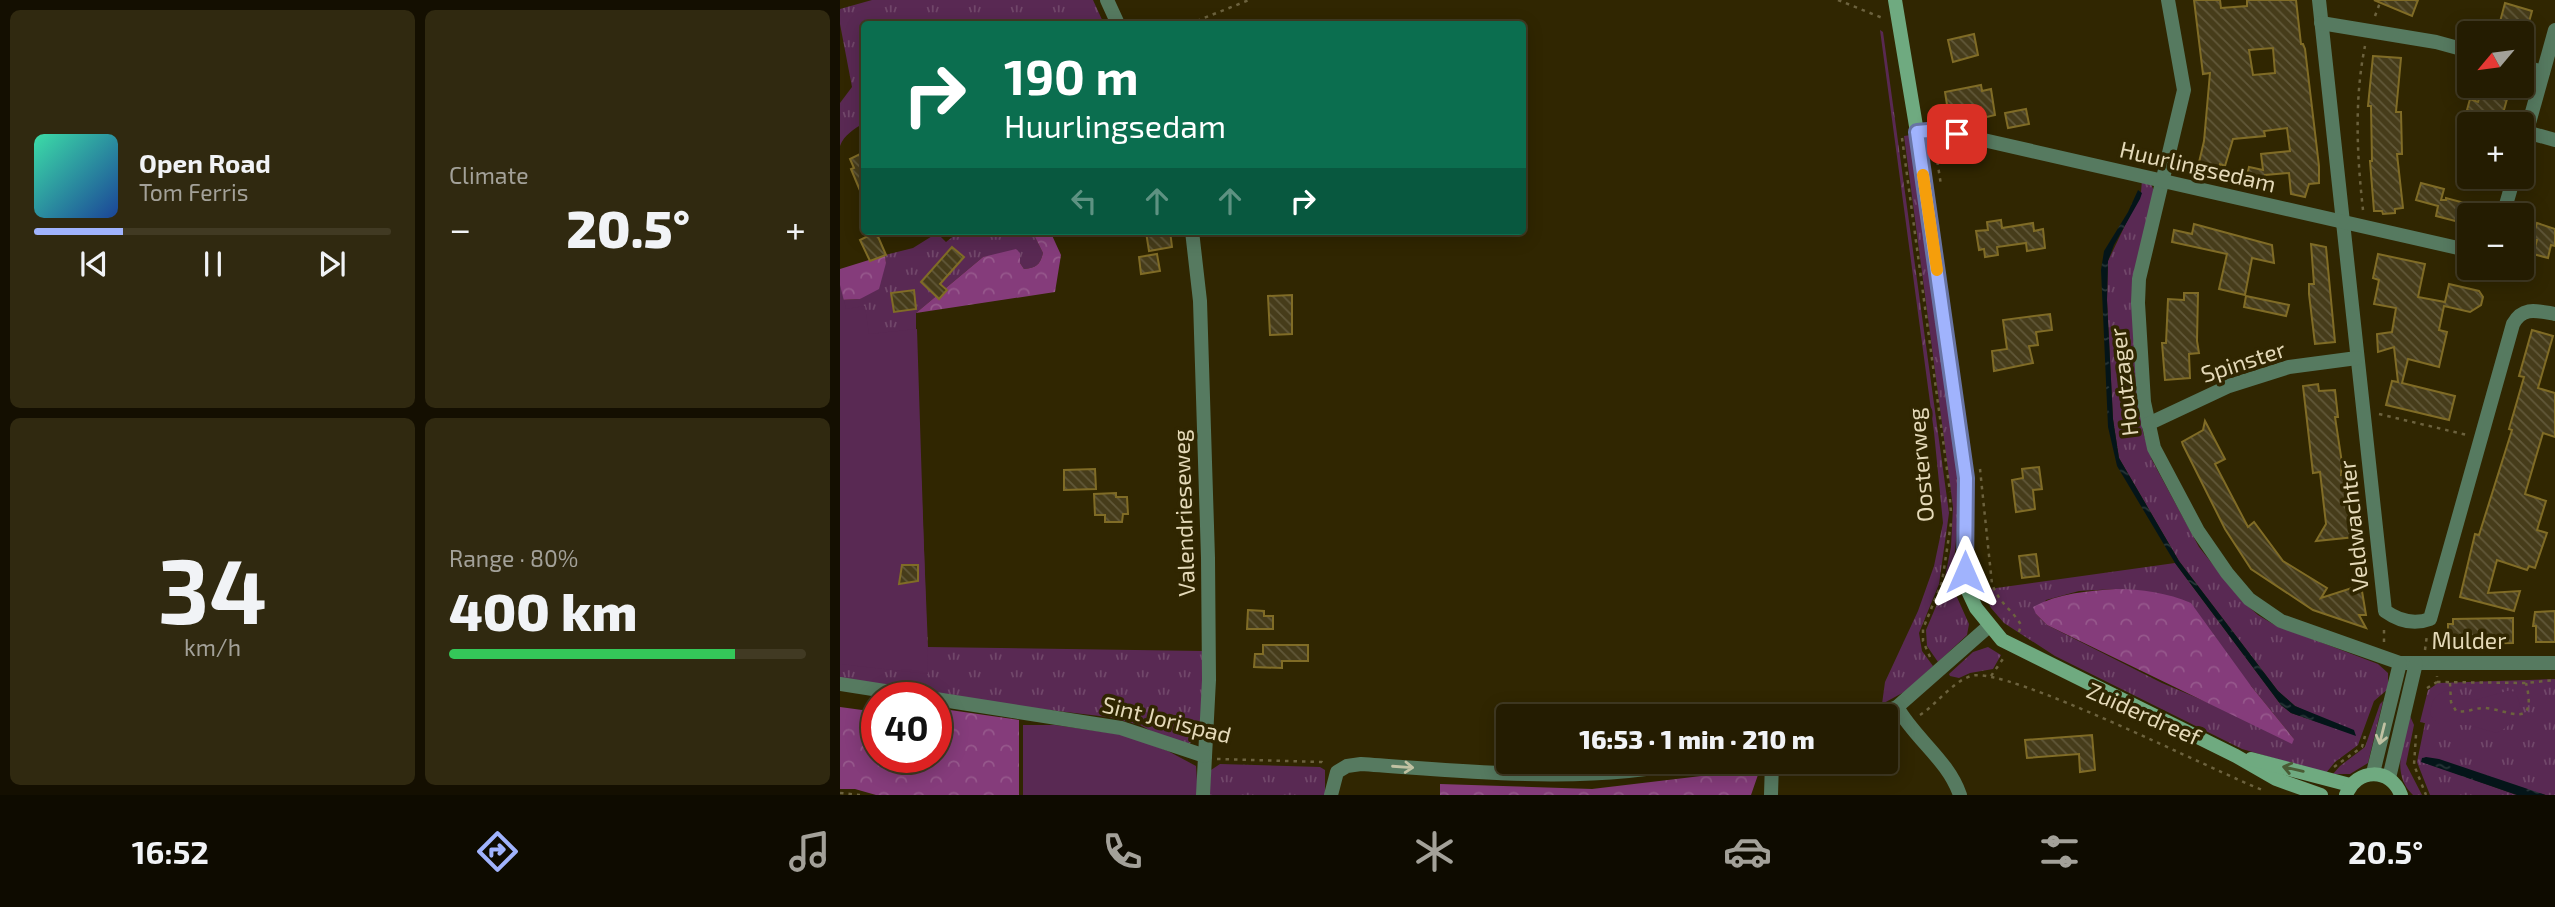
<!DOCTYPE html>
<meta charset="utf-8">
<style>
:root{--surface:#241c01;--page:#302910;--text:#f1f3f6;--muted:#a3a199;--line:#413a23;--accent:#a0b3fd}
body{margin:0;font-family:"Exo 2",sans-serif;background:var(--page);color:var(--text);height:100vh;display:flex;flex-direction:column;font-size:26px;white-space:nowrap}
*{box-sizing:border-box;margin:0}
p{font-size:23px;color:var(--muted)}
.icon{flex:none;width:38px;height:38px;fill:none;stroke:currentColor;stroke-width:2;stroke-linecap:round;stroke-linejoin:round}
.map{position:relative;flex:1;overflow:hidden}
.drawer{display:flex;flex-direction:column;gap:10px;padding:10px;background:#140f01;width:840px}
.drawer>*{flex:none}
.hud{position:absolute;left:21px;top:21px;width:665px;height:214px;border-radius:7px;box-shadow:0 4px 18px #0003,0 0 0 2px var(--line);background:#0b6e4f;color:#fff;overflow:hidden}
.needle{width:46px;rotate:241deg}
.buttons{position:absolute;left:1617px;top:21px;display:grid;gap:14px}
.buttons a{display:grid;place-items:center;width:77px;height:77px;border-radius:7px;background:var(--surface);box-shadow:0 4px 18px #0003,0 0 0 2px var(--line);font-size:35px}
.speed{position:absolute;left:21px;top:682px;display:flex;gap:14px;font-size:35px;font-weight:700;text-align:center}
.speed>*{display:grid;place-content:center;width:91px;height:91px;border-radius:50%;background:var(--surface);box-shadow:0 4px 18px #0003,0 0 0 2px var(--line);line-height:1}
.speed .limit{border:10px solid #d22;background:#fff;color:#111}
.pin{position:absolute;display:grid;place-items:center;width:60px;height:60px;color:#fff;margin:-30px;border-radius:14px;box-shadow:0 4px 10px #0006}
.me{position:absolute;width:77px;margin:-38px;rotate:0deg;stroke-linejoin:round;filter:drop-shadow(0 0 5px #0008)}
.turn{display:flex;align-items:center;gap:24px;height:147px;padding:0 28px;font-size:32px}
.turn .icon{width:91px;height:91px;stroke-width:2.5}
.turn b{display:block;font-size:49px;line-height:60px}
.lanes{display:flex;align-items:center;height:66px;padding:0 28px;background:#0003;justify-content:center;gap:35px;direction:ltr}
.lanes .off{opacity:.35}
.big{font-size:52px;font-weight:800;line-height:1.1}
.drawer .widget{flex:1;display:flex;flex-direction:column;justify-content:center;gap:10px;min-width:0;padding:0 24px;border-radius:10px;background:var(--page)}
.drawer .dial{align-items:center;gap:0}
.dial b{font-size:91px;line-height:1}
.song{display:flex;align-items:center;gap:21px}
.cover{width:84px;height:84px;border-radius:10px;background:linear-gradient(135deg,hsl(160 70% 55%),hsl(220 70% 35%))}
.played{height:7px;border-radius:4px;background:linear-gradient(90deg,var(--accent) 25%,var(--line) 25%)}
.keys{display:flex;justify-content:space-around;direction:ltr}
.heat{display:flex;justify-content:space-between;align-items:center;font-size:38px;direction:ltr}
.charge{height:10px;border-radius:5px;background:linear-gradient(90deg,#34c759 80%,var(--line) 0)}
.drawer .tiles{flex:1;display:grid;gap:10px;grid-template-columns:repeat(2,1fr)}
.trip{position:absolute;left:656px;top:704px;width:402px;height:70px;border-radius:7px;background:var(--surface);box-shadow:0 4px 18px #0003,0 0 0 2px var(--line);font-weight:800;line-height:70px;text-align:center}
.menu{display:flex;height:112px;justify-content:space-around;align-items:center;background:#0e0b00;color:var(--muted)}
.menu .icon{width:49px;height:49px}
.menu .selected{color:var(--accent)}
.menu b{font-size:32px;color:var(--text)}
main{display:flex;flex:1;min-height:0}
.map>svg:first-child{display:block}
.grass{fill:url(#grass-tufts);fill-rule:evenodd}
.forest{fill:url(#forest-crowns)}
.park{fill:#592953}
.water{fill:url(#water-ripples)}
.building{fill:url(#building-back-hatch);stroke:#806c26;stroke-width:2;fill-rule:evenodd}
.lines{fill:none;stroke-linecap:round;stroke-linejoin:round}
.path{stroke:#6c623e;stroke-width:2.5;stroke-dasharray:3.5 5;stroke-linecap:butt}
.street{stroke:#567a60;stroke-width:14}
.secondary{stroke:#6faa80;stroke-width:14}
.oneway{stroke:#c0c1a2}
.oneway2{stroke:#495b34}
.route-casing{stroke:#6874a4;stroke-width:18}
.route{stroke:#a0b3fd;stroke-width:12}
.slow{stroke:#f59e0b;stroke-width:12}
.labels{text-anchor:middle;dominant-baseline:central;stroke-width:7;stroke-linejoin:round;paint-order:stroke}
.street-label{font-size:23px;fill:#e4d9b8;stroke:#302601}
</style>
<main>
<section class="drawer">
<div class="tiles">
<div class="widget">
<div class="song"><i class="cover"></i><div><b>Open Road</b><p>Tom Ferris</p></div></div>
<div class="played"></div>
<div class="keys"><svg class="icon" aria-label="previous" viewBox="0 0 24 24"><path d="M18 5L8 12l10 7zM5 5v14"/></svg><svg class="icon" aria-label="pause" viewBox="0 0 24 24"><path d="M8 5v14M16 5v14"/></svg><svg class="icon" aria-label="next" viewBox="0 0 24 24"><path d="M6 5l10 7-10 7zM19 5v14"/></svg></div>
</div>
<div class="widget"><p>Climate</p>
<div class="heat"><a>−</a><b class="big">20.5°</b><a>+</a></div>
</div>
<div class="widget dial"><b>34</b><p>km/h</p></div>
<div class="widget"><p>Range · 80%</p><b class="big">400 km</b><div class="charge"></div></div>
</div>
</section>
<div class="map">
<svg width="1715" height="795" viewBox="0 0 1715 795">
<defs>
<pattern id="grass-tufts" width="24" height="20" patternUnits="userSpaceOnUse" patternTransform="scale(1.75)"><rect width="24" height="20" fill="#592953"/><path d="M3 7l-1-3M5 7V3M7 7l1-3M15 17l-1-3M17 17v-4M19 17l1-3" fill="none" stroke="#71476a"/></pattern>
<pattern id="forest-crowns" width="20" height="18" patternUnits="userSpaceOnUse" patternTransform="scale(1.75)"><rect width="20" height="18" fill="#853c7b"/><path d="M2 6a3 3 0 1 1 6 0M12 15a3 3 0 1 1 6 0" fill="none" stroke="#96588c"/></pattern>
<pattern id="water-ripples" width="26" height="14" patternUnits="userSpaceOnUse" patternTransform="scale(1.75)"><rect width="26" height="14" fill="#041519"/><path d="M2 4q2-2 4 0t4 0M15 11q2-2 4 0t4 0" fill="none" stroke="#283638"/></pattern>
<pattern id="building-back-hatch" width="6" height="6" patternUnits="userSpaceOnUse" patternTransform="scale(1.75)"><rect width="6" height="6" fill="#463c1a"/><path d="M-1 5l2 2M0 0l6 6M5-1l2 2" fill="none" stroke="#615839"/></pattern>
</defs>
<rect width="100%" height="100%" fill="#302601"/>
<g class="grass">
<path d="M32 0H253L264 24H24V123C14 129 4 135 0 146V103L12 87 0 24V9Z"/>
<polygon points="1040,30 1043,32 1109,513 1099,584 1079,633 1082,651 1093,666 1066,691 1042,704 1045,682 1078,611 1094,566 1103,523 1094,432"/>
<polygon points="1071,135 1118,470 1120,498 1113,573 1116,595 1129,624 1127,635 1098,662 1087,646 1086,630 1102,592 1111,547 1113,507 1064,136"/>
<path d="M1302 180 1311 184 1314 191 1293 282 1298 393 1303 432 1312 460 1359 547 1401 600 1418 615 1433 624 1538 664 1548 673V689L1534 701 1518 745 1495 762 1486 773 1402 749 1215 656 1164 623 1151 608 1142 590 1335 563 1441 705 1451 713 1516 735 1455 706 1438 691 1339 561 1279 458 1273 419 1267 300 1268 261 1301 192ZM1276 589 1411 686 1454 739 1322 683 1207 625 1196 614 1206 600 1239 591Z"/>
<path d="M120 231H192L203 253C200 265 196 268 184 269L180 263V253L143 257 76 313V355L88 647 363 651 361 734 347 746 333 743 300 725 268 717 150 703 0 679V300L20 299 46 263 45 255 73 248 97 233 106 242Z"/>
<polygon points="1148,647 1161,655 1153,669 1130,673 1119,678 1110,676 1109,674 1133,652"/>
<polygon points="1715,679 1715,795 1706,795 1583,762 1677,795 1590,795 1577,762 1585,723 1580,722 1588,690 1598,683"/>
<polygon points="1543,701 1528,763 1510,774 1493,774 1500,766 1525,747 1540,704"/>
<path d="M1570 716 1574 725 1566 764 1582 795H1573C1550 773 1564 743 1570 716Z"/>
<polygon points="380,764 480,767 485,770 485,795 369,795 371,770"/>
</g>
<g class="forest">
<path d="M192 231H210L221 255 215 292 76 313 143 257 176 249 180 253V263L184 269C196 268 200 265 203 253Z"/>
<polygon points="45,255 46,263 39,289 20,299 0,300 0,269"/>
<path d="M1276 589C1301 589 1328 593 1351 603L1411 686 1454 739 1452 744 1207 625 1196 614 1193 607C1219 593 1247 591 1276 589Z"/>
<polygon points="0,707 37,712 37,758 96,758 96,708 179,720 179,795 36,795 15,789 0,789"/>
<polygon points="920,769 911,795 600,795 600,784 752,789"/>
</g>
<g class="park">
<polygon points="0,285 6,309 25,306 29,334 77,329 88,674 0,664"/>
<path d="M1608 690 1635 700 1671 690C1690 704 1673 727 1656 733L1629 725H1600L1591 716C1590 702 1594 695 1608 690Z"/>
<polygon points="183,725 215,725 285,735 328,751 356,766 358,795 183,795"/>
</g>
<g class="water">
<polygon points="1298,190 1302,193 1300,199 1274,245 1268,261 1267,300 1273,419 1279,458 1339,561 1438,691 1455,706 1514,730 1516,736 1451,713 1441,705 1335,563 1277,466 1268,427 1261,270 1264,251 1288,212"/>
<polygon points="1586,757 1599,759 1706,795 1677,795 1581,762 1582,758"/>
</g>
<g class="building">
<path d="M1354 0H1380L1381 8 1407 6V0H1456L1461 44H1463L1465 49 1479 166V183L1469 184 1465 197 1451 194 1449 173 1425 175 1426 187 1405 182 1409 167 1423 170 1421 154 1450 151 1447 128 1424 131 1425 136 1393 139 1385 166 1380 164 1377 176 1357 171 1364 141 1370 73 1363 74ZM1433 48 1435 73 1413 75 1409 50Z"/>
<polygon points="1534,0 1578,0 1572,16"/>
<polygon points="1665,3 1692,11 1686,33 1657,33"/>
<polygon points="1134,34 1138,55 1113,62 1108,40"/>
<polygon points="1533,56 1561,58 1556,112 1561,112 1562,154 1557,154 1563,208 1555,209 1555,213 1543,214 1542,211 1534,211 1530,161 1532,161 1531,106 1528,106"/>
<polygon points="1141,85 1142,91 1151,89 1155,115 1147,117 1135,106 1108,111 1105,92"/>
<polygon points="1643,86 1669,92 1660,124 1627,124 1630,111 1627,110 1630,99 1638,102"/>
<polygon points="1186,109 1189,124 1168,128 1165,113"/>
<polygon points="24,152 24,200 11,169 14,168 10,159"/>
<polygon points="1581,183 1604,189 1601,200 1606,200 1606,198 1632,205 1627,224 1596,216 1598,206 1576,200"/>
<polygon points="1161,220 1162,228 1193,223 1194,231 1203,229 1205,248 1187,251 1186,243 1157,247 1158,255 1145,257 1144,249 1139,250 1136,231 1148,230 1147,222"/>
<polygon points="1697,223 1715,229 1715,246 1711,245 1708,258 1693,254 1697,240 1692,239"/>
<polygon points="1354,224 1432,245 1434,263 1412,258 1405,295 1379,289 1387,254 1332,242 1334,230 1352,234"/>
<polygon points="330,231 332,247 309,251 306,232"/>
<polygon points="36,232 46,255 30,261 20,240"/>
<polygon points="1471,244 1486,247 1495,342 1475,344 1469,294 1469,284 1474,284"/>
<polygon points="112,247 124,257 100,284 107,290 99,299 81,282"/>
<polygon points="317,254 320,271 301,274 299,257"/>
<polygon points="1538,254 1585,264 1578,297 1605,302 1609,284 1639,291 1643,297 1641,305 1630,312 1604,306 1599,330 1607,332 1599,367 1568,359 1562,383 1615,396 1609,420 1546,405 1552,381 1558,382 1554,347 1538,352 1537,334 1552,332 1556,308 1534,304 1539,280 1533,278"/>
<polygon points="74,290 76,309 54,312 51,293"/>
<polygon points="1344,293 1358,293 1357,341 1359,353 1349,354 1350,378 1325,380 1322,343 1326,343 1328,299 1344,300"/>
<polygon points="452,295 452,334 430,335 428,296"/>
<polygon points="1406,296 1449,305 1446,316 1404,307"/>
<polygon points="1210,314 1212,330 1196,332 1198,345 1189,346 1193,363 1154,371 1152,351 1167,349 1163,320"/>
<polygon points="1692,330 1713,336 1698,388 1715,393 1715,437 1703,433 1685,494 1706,501 1697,530 1707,533 1695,568 1689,566 1687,570 1657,560 1648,593 1680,591 1674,611 1620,597 1635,534 1639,535 1672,430 1669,429 1684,377 1679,376"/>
<polygon points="1478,384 1479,391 1495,390 1498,417 1495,417 1502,463 1501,475 1509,474 1515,537 1476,541 1486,524 1480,472 1473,473 1463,386"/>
<polygon points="1365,421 1385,459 1375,464 1408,527 1414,522 1443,561 1487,588 1481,598 1521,585 1526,615 1519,615 1526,628 1473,610 1411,569 1385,529 1343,445 1342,442 1363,430"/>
<polygon points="1199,467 1202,489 1193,490 1195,509 1176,512 1172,480 1183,478 1182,469"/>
<polygon points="255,469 256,489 224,490 224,470"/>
<polygon points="276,493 276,497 287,497 288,514 283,514 282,522 265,522 265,515 255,515 254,494"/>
<polygon points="1196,554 1199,576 1182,578 1179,556"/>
<polygon points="62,565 78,565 78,581 59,584"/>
<polygon points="408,610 424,611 424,616 433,616 433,629 407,629"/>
<polygon points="1715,611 1715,642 1696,642 1696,626 1693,626 1695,612"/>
<polygon points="1673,618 1673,643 1608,644 1608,624 1613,624 1613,619"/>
<polygon points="423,645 468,645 468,661 442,661 442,668 414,667 415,654 423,654"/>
<polygon points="1252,735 1255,770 1240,772 1239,754 1187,758 1185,740"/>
</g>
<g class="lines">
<g class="path">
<polyline points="998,0 1045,19"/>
<polyline points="1535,16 1541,0"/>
<polyline points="349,24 409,0"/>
<polyline points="1062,138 1110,492"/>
<polyline points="1096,153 1101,185"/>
<path d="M1523 210C1517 156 1514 100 1525 46"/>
<polyline points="1539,414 1627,435"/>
<path d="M1140 469 1152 584C1160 605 1172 609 1181 625L1179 632"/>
<polyline points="1110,499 1111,513"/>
<polyline points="1544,642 1544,628"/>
<polyline points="1585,650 1587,635"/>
<polyline points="1090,657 1083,641 1083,629 1102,582 1111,523"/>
<polyline points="1151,676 1165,656"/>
<polyline points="1597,682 1686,683 1715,680"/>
<path d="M1610 683 1611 702 1616 711C1626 713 1634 708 1644 708 1668 709 1698 732 1686 683"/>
<polyline points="1587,688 1597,682 1597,676"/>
<path d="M1080 715C1097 704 1112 682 1131 676 1166 665 1377 773 1425 791"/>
<polyline points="1576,735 1574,765 1586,795"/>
<polyline points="377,759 482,762 485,764"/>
<polyline points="866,765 885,762 895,765 905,761"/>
<polyline points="1494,767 1522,747 1525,736"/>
<polyline points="0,793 20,795"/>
</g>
<g class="street">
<polyline points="267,0 278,24"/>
<polyline points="1328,0 1344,90 1299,279 1298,303 1304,402 1314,448 1358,531 1387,573 1409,599 1441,621 1560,663 1715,663"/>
<path d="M1479 0 1545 611C1559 621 1574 625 1590 619L1673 324C1683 306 1697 311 1715 314"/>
<polyline points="1481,23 1596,42 1629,51"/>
<polyline points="1682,66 1703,72"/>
<polyline points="1077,132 1088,130 1117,134 1618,248 1629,248"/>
<polyline points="1686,132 1715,140"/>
<polyline points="1682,148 1715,30"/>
<polyline points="1663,215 1674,177"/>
<polyline points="352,231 360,301 368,558 369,680 363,795"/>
<polyline points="1308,424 1389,386 1449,367 1517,358"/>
<polyline points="0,684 281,728 365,756"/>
<path d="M1057 707C1075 739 1108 760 1120 795"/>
<polyline points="1032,716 1057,707 1149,626"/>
<polyline points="1533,773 1560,663"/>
<polyline points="1549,778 1576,663"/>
<path d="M491 795 497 772 507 766 521 764C627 771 748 785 852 761"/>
<polyline points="931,795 932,761"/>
</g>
<g class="secondary">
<polyline points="1055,0 1077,132 1123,453 1127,506 1125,572 1128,591 1136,608 1162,640 1396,756 1436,779 1481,795"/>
<polyline points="1411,759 1510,785"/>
<path d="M1506 795C1516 768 1551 767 1561 795"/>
</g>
</g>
<defs><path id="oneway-shaft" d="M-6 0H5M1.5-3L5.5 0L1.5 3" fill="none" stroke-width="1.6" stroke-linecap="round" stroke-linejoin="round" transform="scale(1.75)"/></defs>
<g class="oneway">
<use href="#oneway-shaft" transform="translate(1542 734) rotate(104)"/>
<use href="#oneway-shaft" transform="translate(563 767) rotate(4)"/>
</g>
<use class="oneway2" href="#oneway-shaft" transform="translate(1453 769) rotate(-167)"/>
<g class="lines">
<defs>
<polyline id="route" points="1117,134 1088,131 1077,132 1126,478 1125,572"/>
</defs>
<use href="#route" class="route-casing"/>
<use href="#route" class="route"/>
<polyline class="slow" points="1083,175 1097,270"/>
</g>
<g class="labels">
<g class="street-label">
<text transform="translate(1358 166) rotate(13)">Huurlingsedam</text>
<text transform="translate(1403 361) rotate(-18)">Spinster</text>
<text transform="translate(1283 382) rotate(-97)">Houtzager</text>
<text transform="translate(1080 465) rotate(-95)">Oosterweg</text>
<text transform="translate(343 513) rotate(-92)">Valendrieseweg</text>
<text transform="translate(1513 526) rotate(-96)">Veldwachter</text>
<text x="1629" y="640">Mulder</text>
<text transform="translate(1304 713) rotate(24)">Zuiderdreef</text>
<text transform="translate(327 719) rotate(14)">Sint Jorispad</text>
</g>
</g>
</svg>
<div class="buttons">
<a><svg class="needle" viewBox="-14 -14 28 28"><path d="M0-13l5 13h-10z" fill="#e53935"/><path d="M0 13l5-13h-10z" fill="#a3a199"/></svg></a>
<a>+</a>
<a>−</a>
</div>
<div class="speed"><div class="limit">40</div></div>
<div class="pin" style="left:1117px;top:134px;background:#d93025"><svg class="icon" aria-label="arrive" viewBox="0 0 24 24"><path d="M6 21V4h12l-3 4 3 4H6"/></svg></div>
<svg class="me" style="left:1125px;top:572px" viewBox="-20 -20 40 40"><path d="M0-17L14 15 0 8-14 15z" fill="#a0b3fd" stroke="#fff" stroke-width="4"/></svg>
<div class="trip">16:53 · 1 min · 210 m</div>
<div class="hud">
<div class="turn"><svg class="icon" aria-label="right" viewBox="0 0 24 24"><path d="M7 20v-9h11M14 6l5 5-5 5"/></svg><div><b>190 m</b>Huurlingsedam</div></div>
<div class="lanes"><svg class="icon off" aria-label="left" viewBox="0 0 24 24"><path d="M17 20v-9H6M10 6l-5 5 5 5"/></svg><svg class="icon off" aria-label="ahead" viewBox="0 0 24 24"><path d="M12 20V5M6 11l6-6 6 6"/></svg><svg class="icon off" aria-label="ahead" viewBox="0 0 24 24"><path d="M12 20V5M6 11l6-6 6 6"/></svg><svg class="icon" aria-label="right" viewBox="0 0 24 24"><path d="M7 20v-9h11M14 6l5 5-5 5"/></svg></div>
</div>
</div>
</main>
<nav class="menu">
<b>16:52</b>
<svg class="icon selected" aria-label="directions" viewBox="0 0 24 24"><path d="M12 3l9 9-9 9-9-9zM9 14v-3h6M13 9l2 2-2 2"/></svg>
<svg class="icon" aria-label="music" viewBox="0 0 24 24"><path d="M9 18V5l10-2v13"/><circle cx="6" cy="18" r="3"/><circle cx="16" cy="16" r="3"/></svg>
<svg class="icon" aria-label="phone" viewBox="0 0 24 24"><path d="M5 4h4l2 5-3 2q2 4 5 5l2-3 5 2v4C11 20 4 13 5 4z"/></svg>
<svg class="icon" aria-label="climate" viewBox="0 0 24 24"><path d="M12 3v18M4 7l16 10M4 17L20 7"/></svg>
<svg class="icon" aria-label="car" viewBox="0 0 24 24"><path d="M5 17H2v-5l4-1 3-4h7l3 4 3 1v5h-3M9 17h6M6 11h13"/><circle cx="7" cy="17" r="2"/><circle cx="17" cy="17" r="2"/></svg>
<svg class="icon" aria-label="filters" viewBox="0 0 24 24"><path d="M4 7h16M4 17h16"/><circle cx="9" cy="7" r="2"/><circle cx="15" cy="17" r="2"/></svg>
<b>20.5°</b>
</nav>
